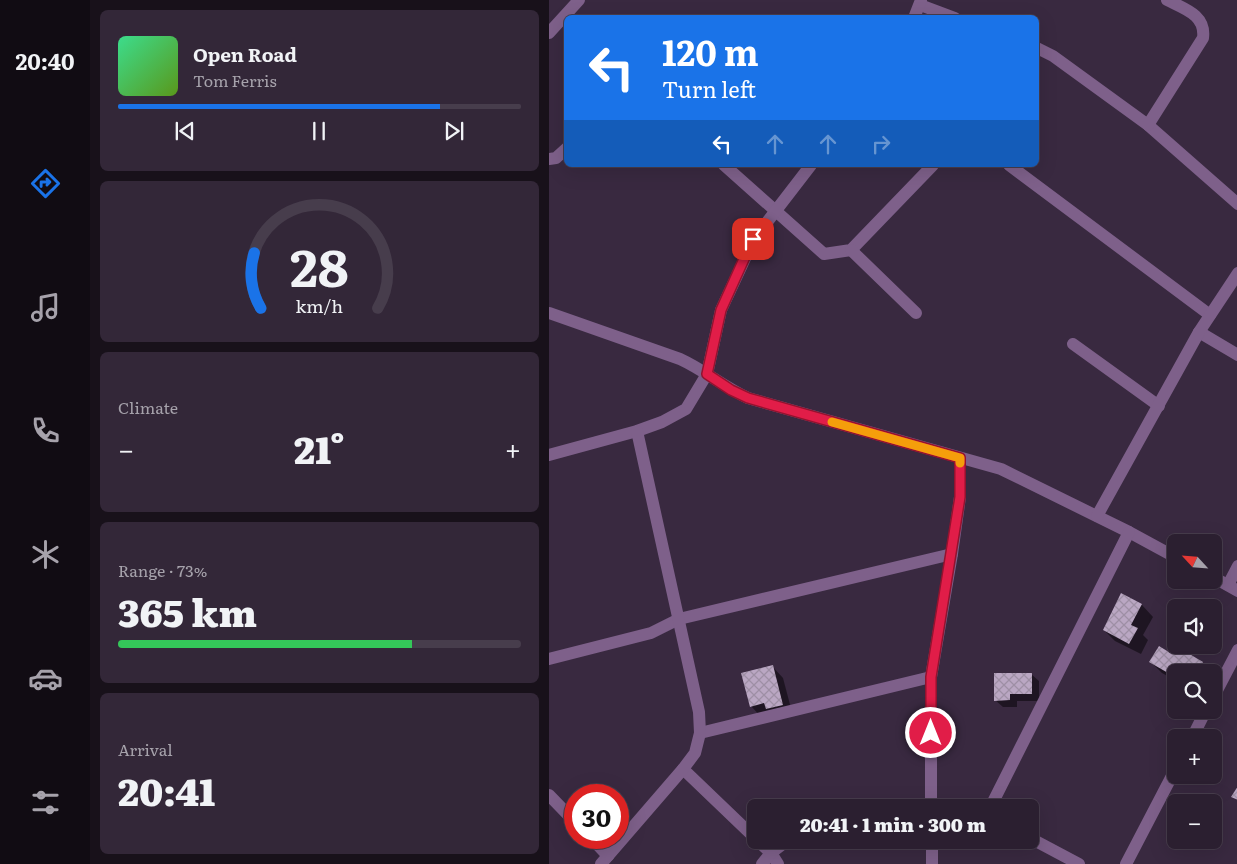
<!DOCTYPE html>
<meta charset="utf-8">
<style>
:root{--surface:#2b1f30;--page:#332738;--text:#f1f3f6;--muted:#a6a2ab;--line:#473d4c;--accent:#1a73e8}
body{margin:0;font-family:Literata,serif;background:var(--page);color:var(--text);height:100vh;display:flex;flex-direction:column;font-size:19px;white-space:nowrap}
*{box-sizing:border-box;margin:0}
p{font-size:16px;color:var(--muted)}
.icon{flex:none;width:28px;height:28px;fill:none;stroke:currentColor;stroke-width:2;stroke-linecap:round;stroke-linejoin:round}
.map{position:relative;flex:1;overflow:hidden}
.side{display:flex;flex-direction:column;gap:10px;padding:10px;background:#18111a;width:459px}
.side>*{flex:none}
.guide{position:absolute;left:15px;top:15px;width:475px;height:152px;border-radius:8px;box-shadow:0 5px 20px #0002,0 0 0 1px var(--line);background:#1a73e8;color:#fff;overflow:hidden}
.needle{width:32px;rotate:296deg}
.tools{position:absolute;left:618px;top:534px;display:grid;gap:10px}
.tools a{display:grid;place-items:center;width:55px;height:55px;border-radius:8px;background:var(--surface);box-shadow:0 5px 20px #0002,0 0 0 1px var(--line);font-size:25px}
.speed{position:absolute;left:15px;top:784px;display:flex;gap:10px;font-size:25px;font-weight:700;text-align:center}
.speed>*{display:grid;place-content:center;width:65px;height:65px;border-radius:50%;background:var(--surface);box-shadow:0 5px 20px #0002,0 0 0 1px var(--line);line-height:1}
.speed .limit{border:8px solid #d22;background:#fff;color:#111}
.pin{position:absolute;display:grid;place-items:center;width:42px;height:42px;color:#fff;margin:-21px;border-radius:10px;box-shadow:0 2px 8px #0006}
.me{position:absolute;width:55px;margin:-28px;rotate:0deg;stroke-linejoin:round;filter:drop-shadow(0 0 4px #0008)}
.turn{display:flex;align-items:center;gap:18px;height:105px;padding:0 15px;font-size:22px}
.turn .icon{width:65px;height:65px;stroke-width:2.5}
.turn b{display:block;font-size:35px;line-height:42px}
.lanes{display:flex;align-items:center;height:48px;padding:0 15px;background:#0003;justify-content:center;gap:25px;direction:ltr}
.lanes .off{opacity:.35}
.big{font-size:38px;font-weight:800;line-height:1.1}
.side .tile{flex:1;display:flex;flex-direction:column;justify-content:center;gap:8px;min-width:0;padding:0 18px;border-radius:8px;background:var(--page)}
.side .dial{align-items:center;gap:0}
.dial svg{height:130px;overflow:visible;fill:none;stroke:var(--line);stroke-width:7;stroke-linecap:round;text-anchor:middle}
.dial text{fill:var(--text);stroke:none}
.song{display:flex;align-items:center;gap:15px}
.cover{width:60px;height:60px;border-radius:8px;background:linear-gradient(135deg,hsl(150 70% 55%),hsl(90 70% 35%))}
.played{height:5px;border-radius:2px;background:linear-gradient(90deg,var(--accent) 80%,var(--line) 80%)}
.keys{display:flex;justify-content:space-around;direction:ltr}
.heat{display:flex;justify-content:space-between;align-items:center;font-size:28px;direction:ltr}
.charge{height:8px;border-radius:4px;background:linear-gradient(90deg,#34c759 73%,var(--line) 0)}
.trip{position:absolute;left:198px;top:799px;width:292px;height:50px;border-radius:8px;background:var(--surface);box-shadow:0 5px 20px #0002,0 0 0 1px var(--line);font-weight:800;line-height:50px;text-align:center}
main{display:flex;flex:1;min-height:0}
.tab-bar{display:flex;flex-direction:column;width:90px;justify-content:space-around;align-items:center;background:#110c13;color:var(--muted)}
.tab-bar .icon{width:35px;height:35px}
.tab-bar .selected{color:var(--accent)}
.tab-bar b{font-size:22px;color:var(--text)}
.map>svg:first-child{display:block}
.shadow{fill:#0007}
.building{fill:url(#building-cross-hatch)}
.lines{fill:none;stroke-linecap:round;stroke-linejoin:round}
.minor{stroke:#7e608a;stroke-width:12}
.route-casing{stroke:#92132f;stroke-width:12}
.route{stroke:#e11d48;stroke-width:9}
.slow{stroke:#f59e0b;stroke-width:9}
</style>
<main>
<nav class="tab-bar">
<b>20:40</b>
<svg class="icon selected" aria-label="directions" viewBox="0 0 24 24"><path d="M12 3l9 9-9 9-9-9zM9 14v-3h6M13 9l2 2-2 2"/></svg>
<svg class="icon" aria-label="music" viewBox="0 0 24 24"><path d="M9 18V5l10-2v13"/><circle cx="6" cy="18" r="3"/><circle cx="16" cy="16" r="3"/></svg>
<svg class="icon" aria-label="phone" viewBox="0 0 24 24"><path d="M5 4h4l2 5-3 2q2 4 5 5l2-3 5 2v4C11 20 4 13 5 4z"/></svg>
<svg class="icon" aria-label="climate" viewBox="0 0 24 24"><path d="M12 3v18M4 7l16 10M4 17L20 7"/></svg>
<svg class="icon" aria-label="car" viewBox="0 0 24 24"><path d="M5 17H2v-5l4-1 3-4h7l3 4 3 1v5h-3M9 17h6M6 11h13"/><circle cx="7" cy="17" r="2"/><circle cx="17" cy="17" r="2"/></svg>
<svg class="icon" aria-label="filters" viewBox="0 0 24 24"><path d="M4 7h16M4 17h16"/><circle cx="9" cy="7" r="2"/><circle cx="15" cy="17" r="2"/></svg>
</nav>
<section class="side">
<div class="tile">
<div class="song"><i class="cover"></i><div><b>Open Road</b><p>Tom Ferris</p></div></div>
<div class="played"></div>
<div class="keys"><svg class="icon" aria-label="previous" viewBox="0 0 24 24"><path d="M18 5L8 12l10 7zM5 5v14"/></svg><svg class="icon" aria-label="pause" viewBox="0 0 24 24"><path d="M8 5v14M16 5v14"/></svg><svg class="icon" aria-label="next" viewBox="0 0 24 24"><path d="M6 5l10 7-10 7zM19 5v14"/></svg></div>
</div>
<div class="tile dial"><svg viewBox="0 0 100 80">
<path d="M14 69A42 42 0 1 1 86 69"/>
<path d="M14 69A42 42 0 0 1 10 35" stroke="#1a73e8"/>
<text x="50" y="56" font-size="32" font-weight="700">28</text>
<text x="50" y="72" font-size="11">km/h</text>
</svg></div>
<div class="tile"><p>Climate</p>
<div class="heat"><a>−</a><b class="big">21°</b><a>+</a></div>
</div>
<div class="tile"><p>Range · 73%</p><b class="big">365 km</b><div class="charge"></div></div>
<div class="tile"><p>Arrival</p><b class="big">20:41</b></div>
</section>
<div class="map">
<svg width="689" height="864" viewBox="0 0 689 864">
<defs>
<pattern id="building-cross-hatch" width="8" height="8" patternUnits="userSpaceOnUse" patternTransform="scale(1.25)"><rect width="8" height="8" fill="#baa7c3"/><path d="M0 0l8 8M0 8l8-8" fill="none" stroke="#9e8fa5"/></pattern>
</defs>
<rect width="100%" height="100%" fill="#392940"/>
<g class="shadow">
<polygon points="573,595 593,605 604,617 594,635 599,640 592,654 566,641 555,630"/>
<polygon points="623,655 654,663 663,672 626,672 626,680 613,673 602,662"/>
<polygon points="223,666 234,678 244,716 213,718 202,706"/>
<polygon points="482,674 490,681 490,701 468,701 468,707 454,707 446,700"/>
</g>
<g class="building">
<polygon points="572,593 593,604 582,625 589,628 580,644 554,630"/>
<polygon points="610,646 623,654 627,646 654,662 648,672 626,672 626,677 600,662"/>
<polygon points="224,665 234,705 217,709 215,703 201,707 192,673"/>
<polygon points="445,673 483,673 483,694 461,694 461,700 445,701"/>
<polygon points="689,786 689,800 682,797"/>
</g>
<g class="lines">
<g class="minor">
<polyline points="371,5 406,18"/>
<polyline points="365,18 372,0"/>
<polyline points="0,33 30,0"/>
<polyline points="488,48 504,56 599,125 689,204"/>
<path d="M599 125 654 38C657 15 636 9 618 0"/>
<polyline points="0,159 7,158 18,148"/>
<polyline points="175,165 275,254 302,250 384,165"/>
<polyline points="460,165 661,315"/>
<polyline points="302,250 367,313"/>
<path d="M0 313 131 359C155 370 175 387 199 398L452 469 580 532 626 557"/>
<polyline points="650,332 689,355"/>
<polyline points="524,344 610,406"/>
<polyline points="0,455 88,431 113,422 137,409 158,374 172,310 205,239 262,165"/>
<polyline points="548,516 650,332 689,273"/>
<polyline points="664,577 689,591"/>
<polyline points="679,585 689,566"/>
<polyline points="0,659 102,633 130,619 403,554 411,497 411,458"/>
<polyline points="664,698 689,650"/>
<polyline points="151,733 382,677"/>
<polyline points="643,738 657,710"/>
<polyline points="134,769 206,838"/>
<polyline points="0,795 26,822"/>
<polyline points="382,808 382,677 403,554"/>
<polyline points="441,808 580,532"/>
<polyline points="42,838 59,856"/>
<polyline points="481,838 530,864"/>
<polyline points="208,840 222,853 229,864"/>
<polyline points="383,840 383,864"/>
<polyline points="52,864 134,769 146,753 151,733 150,712 88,431"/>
<polyline points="213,864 222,853 239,840"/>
<polyline points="577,864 626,770"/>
</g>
</g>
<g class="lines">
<defs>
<polyline id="route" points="204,239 172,310 158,374 182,390 199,398 411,458 411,497 382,677 382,733"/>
</defs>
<use href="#route" class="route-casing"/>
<use href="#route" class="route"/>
<polyline class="slow" points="283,422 411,458 411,463"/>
</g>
</svg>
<div class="tools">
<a><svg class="needle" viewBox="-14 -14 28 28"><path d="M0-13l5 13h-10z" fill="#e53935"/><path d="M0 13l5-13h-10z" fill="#a6a2ab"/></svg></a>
<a><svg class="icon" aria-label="sound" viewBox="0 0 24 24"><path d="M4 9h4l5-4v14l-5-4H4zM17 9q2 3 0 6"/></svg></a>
<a><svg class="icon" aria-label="search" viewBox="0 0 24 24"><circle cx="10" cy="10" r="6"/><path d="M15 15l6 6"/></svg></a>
<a>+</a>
<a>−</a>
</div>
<div class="speed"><div class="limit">30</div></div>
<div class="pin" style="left:204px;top:239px;background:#d93025"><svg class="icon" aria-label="arrive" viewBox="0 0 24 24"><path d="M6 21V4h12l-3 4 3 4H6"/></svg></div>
<svg class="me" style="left:382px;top:733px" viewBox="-20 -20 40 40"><circle r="17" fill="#e11d48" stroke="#fff" stroke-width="3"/><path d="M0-11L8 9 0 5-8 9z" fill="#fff"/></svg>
<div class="trip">20:41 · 1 min · 300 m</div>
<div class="guide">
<div class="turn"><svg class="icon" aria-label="left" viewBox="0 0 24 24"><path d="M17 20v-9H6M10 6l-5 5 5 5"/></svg><div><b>120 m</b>Turn left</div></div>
<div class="lanes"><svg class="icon" aria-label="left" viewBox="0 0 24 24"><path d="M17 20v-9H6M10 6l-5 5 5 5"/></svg><svg class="icon off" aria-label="ahead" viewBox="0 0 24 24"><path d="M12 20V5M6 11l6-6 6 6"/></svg><svg class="icon off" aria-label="ahead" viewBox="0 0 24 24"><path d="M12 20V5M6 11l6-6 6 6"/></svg><svg class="icon off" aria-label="right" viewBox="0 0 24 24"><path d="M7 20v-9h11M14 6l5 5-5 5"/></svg></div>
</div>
</div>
</main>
